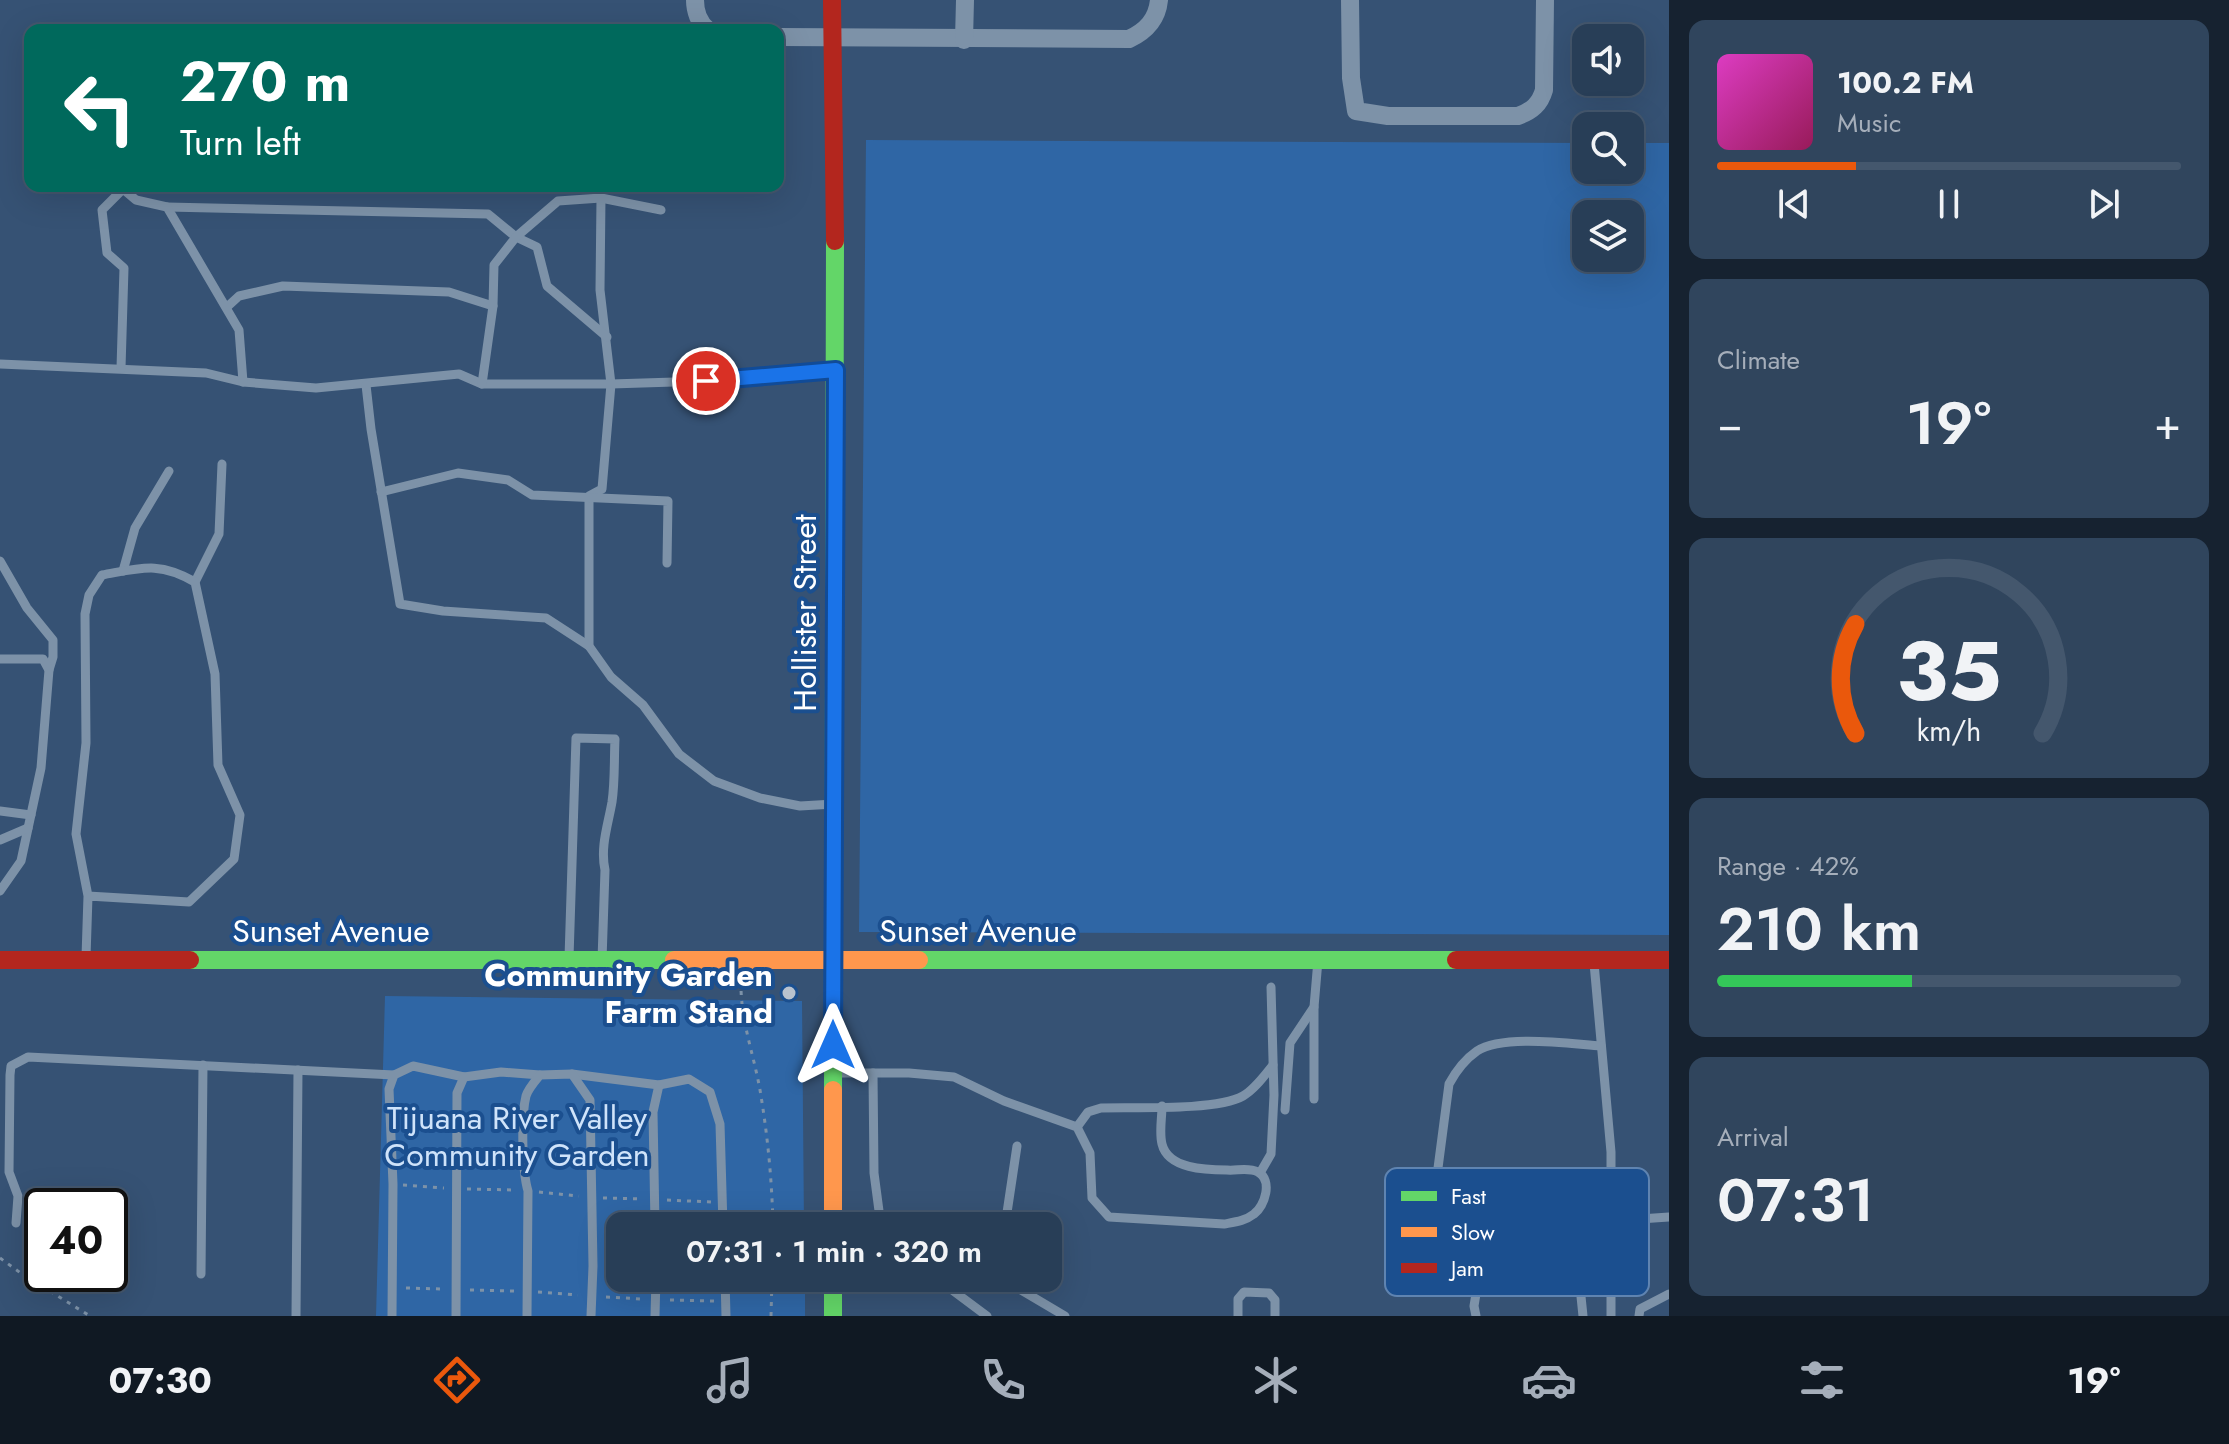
<!DOCTYPE html>
<meta charset="utf-8">
<style>
:root{--surface:#283e57;--page:#30455d;--text:#f1f3f6;--muted:#a5aeba;--line:#44576d;--accent:#ea580c}
body{margin:0;font-family:Jost,sans-serif;background:var(--page);color:var(--text);height:100vh;display:flex;flex-direction:column;font-size:30px;white-space:nowrap}
*{box-sizing:border-box;margin:0}
p{font-size:26px;color:var(--muted)}
.icon{flex:none;width:44px;height:44px;fill:none;stroke:currentColor;stroke-width:2;stroke-linecap:round;stroke-linejoin:round}
.map{position:relative;flex:1;overflow:hidden}
.details{display:flex;flex-direction:column;gap:20px;padding:20px;background:#162230;width:560px}
.details>*{flex:none}
.top-card{position:absolute;left:24px;top:24px;width:760px;height:168px;border-radius:16px;box-shadow:0 8px 32px #0002,0 0 0 2px var(--line);background:#00695c;color:#fff;overflow:hidden}
.controls{position:absolute;left:1572px;top:24px;display:grid;gap:16px}
.controls a{display:grid;place-items:center;width:72px;height:72px;border-radius:16px;background:var(--surface);box-shadow:0 8px 32px #0002,0 0 0 2px var(--line);font-size:40px}
.speed{position:absolute;left:24px;top:1188px;display:flex;gap:16px;font-size:40px;font-weight:700;text-align:center}
.speed>*{display:grid;place-content:center;width:104px;height:104px;border-radius:50%;background:var(--surface);box-shadow:0 8px 32px #0002,0 0 0 2px var(--line);line-height:1}
.speed .limit{border:4px solid #111;border-radius:12px;background:#fff;color:#111}
.pin{position:absolute;display:grid;place-items:center;width:68px;height:68px;color:#fff;margin:-34px;border:4px solid #fff;border-radius:50%;box-shadow:0 2px 8px #0007}
.me{position:absolute;width:88px;margin:-44px;rotate:0deg;stroke-linejoin:round;filter:drop-shadow(0 0 6px #0008)}
.turn{display:flex;align-items:center;gap:28px;height:168px;padding:0 24px;font-size:36px}
.turn .icon{width:104px;height:104px;stroke-width:2.5}
.turn b{display:block;font-size:56px;line-height:68px}
.big{font-size:60px;font-weight:600;line-height:1.1}
.details .card{flex:1;display:flex;flex-direction:column;justify-content:center;gap:12px;min-width:0;padding:0 28px;border-radius:16px;background:var(--page)}
.details .dial{align-items:center;gap:0}
.dial svg{height:208px;overflow:visible;fill:none;stroke:var(--line);stroke-width:7;stroke-linecap:round;text-anchor:middle}
.dial text{fill:var(--text);stroke:none}
.song{display:flex;align-items:center;gap:24px}
.cover{width:96px;height:96px;border-radius:12px;background:linear-gradient(135deg,hsl(310 70% 55%),hsl(330 70% 35%))}
.played{height:8px;border-radius:4px;background:linear-gradient(90deg,var(--accent) 30%,var(--line) 30%)}
.keys{display:flex;justify-content:space-around;direction:ltr}
.heat{display:flex;justify-content:space-between;align-items:center;font-size:44px;direction:ltr}
.charge{height:12px;border-radius:6px;background:linear-gradient(90deg,#34c759 42%,var(--line) 0)}
.trip{position:absolute;left:606px;top:1212px;width:456px;height:80px;border-radius:16px;background:var(--surface);box-shadow:0 8px 32px #0002,0 0 0 2px var(--line);font-weight:600;line-height:80px;text-align:center}
.menu{display:flex;height:128px;justify-content:space-around;align-items:center;background:#101923;color:var(--muted)}
.menu .icon{width:56px;height:56px}
.menu .selected{color:var(--accent)}
.menu b{font-size:36px;color:var(--text)}
main{display:flex;flex:1;min-height:0}
.map>svg:first-child{display:block}
.green{fill:#2f66a5;fill-rule:evenodd}
.lines{fill:none;stroke-linecap:round;stroke-linejoin:round}
.path{stroke:#7d92a8;stroke-width:3;stroke-dasharray:4 6;stroke-linecap:butt}
.lane{stroke:#7d92a8;stroke-width:9}
.street{stroke:#7d92a8;stroke-width:18}
.fast{stroke:#63d668;stroke-width:18}
.slow{stroke:#ff974d;stroke-width:18}
.jam{stroke:#b3261e;stroke-width:18}
.route-casing{stroke:#114b97;stroke-width:20}
.route{stroke:#1a73e8;stroke-width:14}
.poi-dot{fill:#b9c2ce;stroke:#1b4f8f;stroke-width:3}
.labels{text-anchor:middle;dominant-baseline:central;stroke-width:8;stroke-linejoin:round;paint-order:stroke}
.street-label{font-size:32px;fill:#fff;stroke:#1b4f8f}
.poi-label{font-size:32px;font-weight:bold;fill:#fff;stroke:#1b4f8f;text-anchor:end}
.park-label{font-size:32px;fill:#cfe3fa;stroke:#1b4f8f}
.key{fill:#1b4f8f;stroke:#5f84b1;stroke-width:2}
.key-label{font-size:22px;fill:#fff}
</style>
<main>
<div class="map">
<svg width="1669" height="1316" viewBox="0 0 1669 1316">
<rect width="100%" height="100%" fill="#365274"/>
<g class="green">
<path d="M866 140 1586 143V170H1630V143H1669V935L859 932ZM1586 214H1630V258H1586Z"/>
<polygon points="385,996 802,1001 804,1226 620,1226 620,1278 805,1278 805,1316 376,1316"/>
</g>
<g class="lines">
<g class="path">
<path d="M741 981C740 1021 755 1057 761 1096 768 1139 772 1182 773 1226"/>
<polyline points="403,1185 444,1188"/>
<polyline points="467,1189 516,1190"/>
<polyline points="539,1192 579,1196"/>
<polyline points="603,1198 643,1199"/>
<polyline points="667,1200 711,1202"/>
<polyline points="0,1258 22,1274 90,1316"/>
<polyline points="406,1288 442,1289"/>
<polyline points="470,1290 514,1291"/>
<polyline points="538,1292 578,1295"/>
<polyline points="606,1297 642,1299"/>
<polyline points="670,1300 714,1301"/>
<polyline points="771,1316 772,1278"/>
</g>
<g class="lane">
<polyline points="601,198 600,290 611,384 602,489 589,496 589,646 611,677 643,705 679,754 714,781 760,798 800,806 834,804"/>
<polyline points="167,207 488,214 516,237 537,247 547,286 607,337"/>
<polyline points="227,307 239,296 283,286 449,292 493,306"/>
<polyline points="0,364 206,373 243,382 316,388 459,374 482,384 611,384 706,381 832,370"/>
<polyline points="121,368 124,268 107,253 102,210 123,189 136,200 167,207 239,330 243,382"/>
<polyline points="482,384 493,306 494,265 516,237 558,201 601,198 661,210"/>
<polyline points="366,385 371,429 400,604 443,611 546,618 589,646"/>
<polyline points="381,492 458,473 508,480 532,495 668,501 667,563"/>
<polyline points="0,561 27,608 53,640 53,657 49,670"/>
<polyline points="123,571 135,528 169,471"/>
<polyline points="195,582 219,534 222,464"/>
<polyline points="0,659 43,659 49,670 41,768 21,861 0,891"/>
<polyline points="0,811 31,815"/>
<polyline points="0,840 28,828"/>
<path d="M86 957 88 896 189 902 234 859 240 815 218 765 215 674 195 582C159 561 141 568 102 575L89 595 85 614 86 743 76 834 88 896"/>
<path d="M569 958 576 738 615 739C614 760 615 782 612 802 608 825 600 847 605 870L602 960"/>
<polyline points="1594,963 1611,1152 1611,1316"/>
<polyline points="1314,1007 1314,1099"/>
<path d="M836 1073H909L954 1077 1004 1101 1077 1127 1090 1153 1092 1198 1109 1217 1224 1224C1235 1222 1245 1221 1254 1214 1265 1206 1273 1180 1258 1172 1248 1167 1237 1171 1227 1170 1206 1170 1168 1169 1162 1144 1159 1132 1162 1118 1162 1106"/>
<polyline points="873,1073 874,1173 881,1226"/>
<polyline points="572,1074 659,1085"/>
<polyline points="1285,1110 1290,1043 1314,1007 1318,960"/>
<path d="M1077 1127 1088 1112 1101 1108C1133 1107 1217 1111 1243 1096 1255 1089 1264 1076 1273 1065"/>
<polyline points="1260,1173 1271,1154 1274,1095 1271,987"/>
<polyline points="16,1223 18,1196 9,1172 10,1075 11,1066 28,1057 394,1075"/>
<polyline points="655,1226 653,1112 659,1085 689,1079 710,1092 720,1124 723,1226"/>
<polyline points="1005,1226 1017,1146"/>
<path d="M1430 1229 1449 1084C1456 1071 1464 1060 1477 1051 1503 1034 1571 1044 1601 1046"/>
<polyline points="201,1274 203,1065"/>
<polyline points="725,1278 726,1316"/>
<polyline points="936,1278 987,1316"/>
<polyline points="1001,1278 1065,1316"/>
<polyline points="296,1316 298,1070"/>
<polyline points="392,1316 393,1184 389,1089 394,1075 413,1066 464,1077"/>
<polyline points="456,1316 457,1093 464,1077 501,1072 540,1075"/>
<path d="M527 1316 528 1191C522 1171 521 1116 526 1096 528 1089 535 1081 540 1075L572 1074 590 1100 593 1266 591 1316"/>
<polyline points="655,1316 656,1278"/>
<polyline points="1238,1316 1238,1299 1244,1292 1269,1293 1275,1300 1275,1316"/>
<polyline points="1476,1316 1474,1306 1483,1251"/>
<polyline points="1583,1316 1575,1238 1611,1221 1669,1217"/>
<polyline points="1639,1316 1640,1309 1669,1294"/>
</g>
<g class="street">
<path d="M695 0C695 11 699 23 708 30"/>
<path d="M1350 0 1351 78 1356 111 1388 116H1518C1532 111 1540 104 1544 90L1545 0"/>
<path d="M778 37 1129 39C1146 31 1157 20 1159 0"/>
<polyline points="964,40 965,0"/>
</g>
<g class="fast">
<polyline points="190,960 674,960"/>
<polyline points="919,960 1456,960"/>
<polyline points="833,1090 835,241"/>
<polyline points="833,1278 833,1316"/>
</g>
<g class="slow">
<polyline points="674,960 919,960"/>
<polyline points="833,1226 833,1090"/>
</g>
<g class="jam">
<polyline points="832,0 835,241"/>
<polyline points="0,960 190,960"/>
<polyline points="1456,960 1669,960"/>
</g>
</g>
<g class="lines">
<defs>
<polyline id="route" points="706,381 836,370 833,1045"/>
</defs>
<use href="#route" class="route-casing"/>
<use href="#route" class="route"/>
</g>
<circle class="poi-dot" cx="789" cy="993" r="8"/>
<g class="labels">
<g class="street-label">
<text transform="translate(805 613) rotate(-90)">Hollister Street</text>
<text x="331" y="931">Sunset Avenue</text>
<text x="978" y="931">Sunset Avenue</text>
</g>
<g class="poi-label">
<text x="773" y="975">Community Garden<tspan x="773" dy="37">Farm Stand</tspan></text>
</g>
<g class="park-label">
<text x="517" y="1118">Tijuana River Valley<tspan x="517" dy="37">Community Garden</tspan></text>
</g>
</g>
<rect x="1385" y="1168" width="264" height="128" rx="12" class="key"/>
<rect x="1401" y="1191" width="36" height="10" fill="#63d668"/>
<rect x="1401" y="1227" width="36" height="10" fill="#ff974d"/>
<rect x="1401" y="1263" width="36" height="10" fill="#b3261e"/>
<g class="key-label">
<text x="1451" y="1204">Fast</text>
<text x="1451" y="1240">Slow</text>
<text x="1451" y="1276">Jam</text>
</g>
</svg>
<div class="controls">
<a><svg class="icon" aria-label="sound" viewBox="0 0 24 24"><path d="M4 9h4l5-4v14l-5-4H4zM17 9q2 3 0 6"/></svg></a>
<a><svg class="icon" aria-label="search" viewBox="0 0 24 24"><circle cx="10" cy="10" r="6"/><path d="M15 15l6 6"/></svg></a>
<a><svg class="icon" aria-label="layers" viewBox="0 0 24 24"><path d="M12 4l9 5-9 5-9-5zM3 14l9 5 9-5"/></svg></a>
</div>
<div class="speed"><div class="limit">40</div></div>
<div class="pin" style="left:706px;top:381px;background:#d93025"><svg class="icon" aria-label="arrive" viewBox="0 0 24 24"><path d="M6 21V4h12l-3 4 3 4H6"/></svg></div>
<svg class="me" style="left:833px;top:1045px" viewBox="-20 -20 40 40"><path d="M0-17L14 15 0 8-14 15z" fill="#1a73e8" stroke="#fff" stroke-width="4"/></svg>
<div class="trip">07:31 · 1 min · 320 m</div>
<div class="top-card">
<div class="turn"><svg class="icon" aria-label="left" viewBox="0 0 24 24"><path d="M17 20v-9H6M10 6l-5 5 5 5"/></svg><div><b>270 m</b>Turn left</div></div>
</div>
</div>
<section class="details">
<div class="card">
<div class="song"><i class="cover"></i><div><b>100.2 FM</b><p>Music</p></div></div>
<div class="played"></div>
<div class="keys"><svg class="icon" aria-label="previous" viewBox="0 0 24 24"><path d="M18 5L8 12l10 7zM5 5v14"/></svg><svg class="icon" aria-label="pause" viewBox="0 0 24 24"><path d="M8 5v14M16 5v14"/></svg><svg class="icon" aria-label="next" viewBox="0 0 24 24"><path d="M6 5l10 7-10 7zM19 5v14"/></svg></div>
</div>
<div class="card"><p>Climate</p>
<div class="heat"><a>−</a><b class="big">19°</b><a>+</a></div>
</div>
<div class="card dial"><svg viewBox="0 0 100 80">
<path d="M14 69A42 42 0 1 1 86 69"/>
<path d="M14 69A42 42 0 0 1 14 27" stroke="#ea580c"/>
<text x="50" y="56" font-size="32" font-weight="700">35</text>
<text x="50" y="72" font-size="11">km/h</text>
</svg></div>
<div class="card"><p>Range · 42%</p><b class="big">210 km</b><div class="charge"></div></div>
<div class="card"><p>Arrival</p><b class="big">07:31</b></div>
</section>
</main>
<nav class="menu">
<b>07:30</b>
<svg class="icon selected" aria-label="directions" viewBox="0 0 24 24"><path d="M12 3l9 9-9 9-9-9zM9 14v-3h6M13 9l2 2-2 2"/></svg>
<svg class="icon" aria-label="music" viewBox="0 0 24 24"><path d="M9 18V5l10-2v13"/><circle cx="6" cy="18" r="3"/><circle cx="16" cy="16" r="3"/></svg>
<svg class="icon" aria-label="phone" viewBox="0 0 24 24"><path d="M5 4h4l2 5-3 2q2 4 5 5l2-3 5 2v4C11 20 4 13 5 4z"/></svg>
<svg class="icon" aria-label="climate" viewBox="0 0 24 24"><path d="M12 3v18M4 7l16 10M4 17L20 7"/></svg>
<svg class="icon" aria-label="car" viewBox="0 0 24 24"><path d="M5 17H2v-5l4-1 3-4h7l3 4 3 1v5h-3M9 17h6M6 11h13"/><circle cx="7" cy="17" r="2"/><circle cx="17" cy="17" r="2"/></svg>
<svg class="icon" aria-label="filters" viewBox="0 0 24 24"><path d="M4 7h16M4 17h16"/><circle cx="9" cy="7" r="2"/><circle cx="15" cy="17" r="2"/></svg>
<b>19°</b>
</nav>
